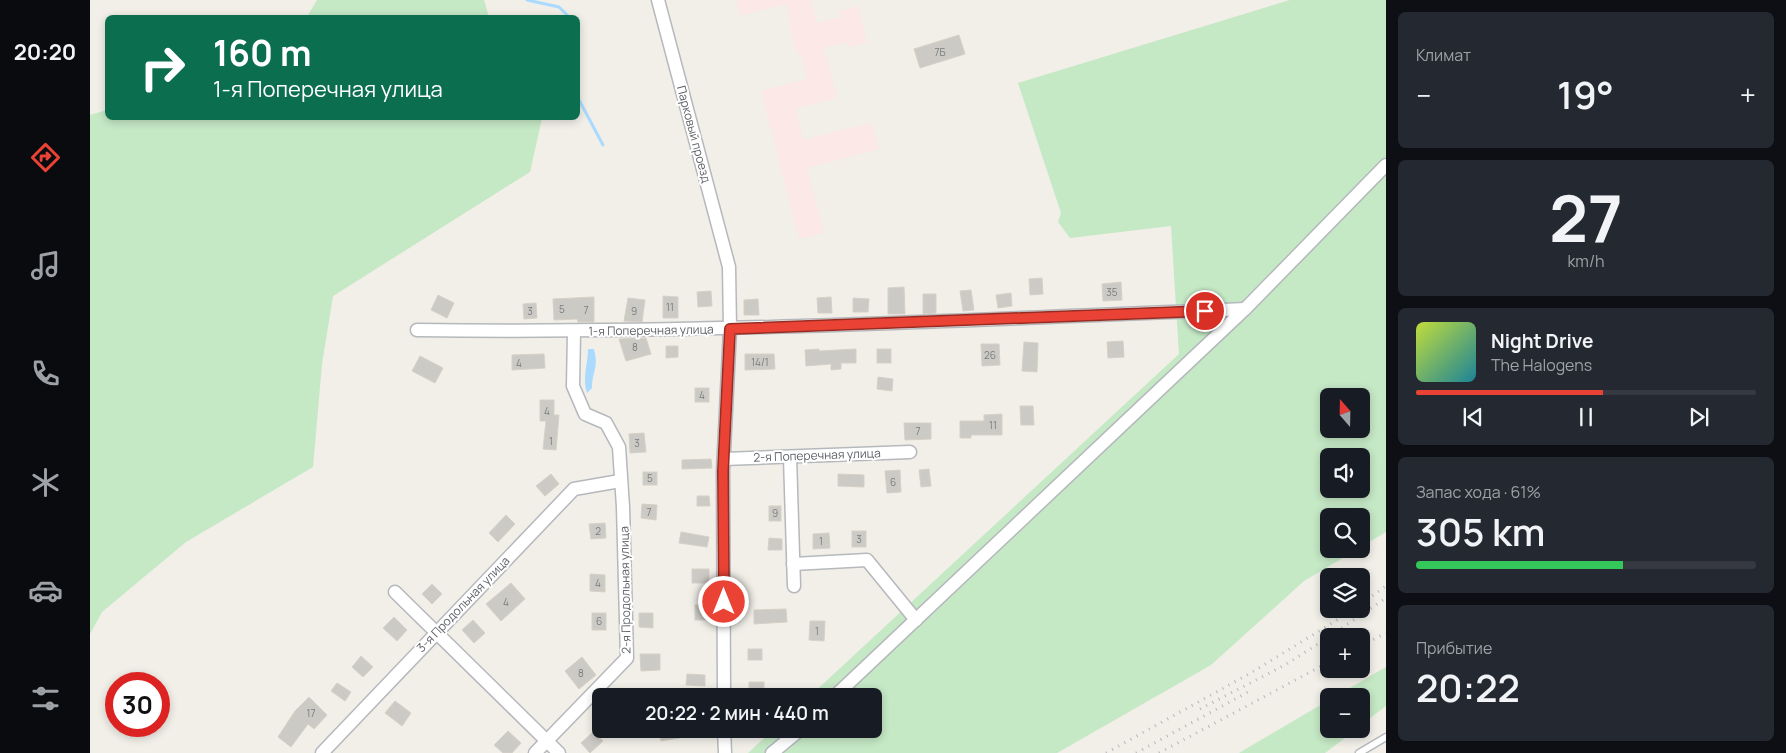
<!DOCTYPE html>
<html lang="ru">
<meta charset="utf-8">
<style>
:root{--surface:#171b24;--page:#242831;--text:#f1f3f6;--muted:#9ea1a6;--line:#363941;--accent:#ea4335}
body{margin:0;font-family:Manrope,sans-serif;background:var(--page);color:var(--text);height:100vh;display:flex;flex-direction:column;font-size:19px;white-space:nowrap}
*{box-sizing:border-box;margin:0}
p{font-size:16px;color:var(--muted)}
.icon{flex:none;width:28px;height:28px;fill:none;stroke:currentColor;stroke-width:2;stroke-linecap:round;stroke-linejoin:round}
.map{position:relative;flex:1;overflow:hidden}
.drawer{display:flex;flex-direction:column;gap:12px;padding:12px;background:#0d0f14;width:400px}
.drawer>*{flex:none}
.banner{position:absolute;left:15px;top:15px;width:475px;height:105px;border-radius:8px;box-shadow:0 2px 8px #0003;background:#0b6e4f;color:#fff;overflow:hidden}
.needle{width:32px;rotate:340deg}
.tools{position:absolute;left:1230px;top:388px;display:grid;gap:10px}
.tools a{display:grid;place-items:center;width:50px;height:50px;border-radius:8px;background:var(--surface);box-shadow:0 2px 8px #0003;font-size:25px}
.speed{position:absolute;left:15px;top:672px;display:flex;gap:10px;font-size:25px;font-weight:700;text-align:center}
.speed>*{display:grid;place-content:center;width:65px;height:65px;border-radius:50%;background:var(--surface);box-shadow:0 2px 8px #0003;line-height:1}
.speed .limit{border:8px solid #d22;background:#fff;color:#111}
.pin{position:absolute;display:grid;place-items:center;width:42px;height:42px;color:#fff;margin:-21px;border:2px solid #fff;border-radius:50%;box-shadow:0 1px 5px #0007}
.me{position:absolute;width:55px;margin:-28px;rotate:0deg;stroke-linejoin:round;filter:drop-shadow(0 0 4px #0008)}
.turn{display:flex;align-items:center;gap:18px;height:105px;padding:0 25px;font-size:22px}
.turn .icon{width:65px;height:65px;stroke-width:2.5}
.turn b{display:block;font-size:35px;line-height:42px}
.big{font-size:38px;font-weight:600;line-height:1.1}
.drawer .tile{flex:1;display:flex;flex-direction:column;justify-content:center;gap:8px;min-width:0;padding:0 18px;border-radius:8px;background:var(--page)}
.drawer .dial{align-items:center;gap:0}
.dial b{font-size:65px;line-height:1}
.song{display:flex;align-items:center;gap:15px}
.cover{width:60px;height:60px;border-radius:8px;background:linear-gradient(135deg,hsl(70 70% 55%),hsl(190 70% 35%))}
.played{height:5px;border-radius:2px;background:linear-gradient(90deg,var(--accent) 55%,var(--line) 55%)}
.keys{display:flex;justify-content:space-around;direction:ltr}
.heat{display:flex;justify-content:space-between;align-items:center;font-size:28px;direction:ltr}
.charge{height:8px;border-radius:4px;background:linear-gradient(90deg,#34c759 61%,var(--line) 0)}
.trip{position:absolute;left:502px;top:688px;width:290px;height:50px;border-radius:8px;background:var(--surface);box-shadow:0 2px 8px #0003;font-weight:600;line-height:50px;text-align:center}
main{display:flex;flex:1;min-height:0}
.tabs{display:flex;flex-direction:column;width:90px;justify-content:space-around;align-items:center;background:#090b0e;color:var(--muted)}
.tabs .icon{width:35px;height:35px}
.tabs .active{color:var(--accent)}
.tabs b{font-size:22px;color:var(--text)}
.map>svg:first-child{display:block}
.medical{fill:#fce8e6}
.green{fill:#c5e8c5;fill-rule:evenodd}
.water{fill:#aadaff}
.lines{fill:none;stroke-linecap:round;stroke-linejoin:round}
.stream{stroke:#aadaff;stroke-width:3}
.building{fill:#cccac5;stroke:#d6d1c6}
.service-casing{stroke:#b5b8bc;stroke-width:9}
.minor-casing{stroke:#b5b8bc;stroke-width:15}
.service{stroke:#fff;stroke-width:6}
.minor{stroke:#fff;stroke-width:12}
.rail{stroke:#b6b7b8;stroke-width:3;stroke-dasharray:1 6;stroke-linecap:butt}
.route-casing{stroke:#982c22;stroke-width:12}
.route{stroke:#ea4335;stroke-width:9}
.labels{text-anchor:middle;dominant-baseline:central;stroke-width:4;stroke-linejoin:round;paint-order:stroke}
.number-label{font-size:10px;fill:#7a7d7f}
.street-label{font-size:12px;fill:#5f6368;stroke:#fff}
</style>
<main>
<nav class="tabs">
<b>20:20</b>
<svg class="icon active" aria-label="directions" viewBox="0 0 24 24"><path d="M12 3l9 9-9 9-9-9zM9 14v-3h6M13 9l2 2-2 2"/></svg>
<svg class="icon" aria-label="music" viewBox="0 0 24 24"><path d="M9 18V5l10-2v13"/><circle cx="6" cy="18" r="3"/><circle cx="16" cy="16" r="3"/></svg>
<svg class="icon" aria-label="phone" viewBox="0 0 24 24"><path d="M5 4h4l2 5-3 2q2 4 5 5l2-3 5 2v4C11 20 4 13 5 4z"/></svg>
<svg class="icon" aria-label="climate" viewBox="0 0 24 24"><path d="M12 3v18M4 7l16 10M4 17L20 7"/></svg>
<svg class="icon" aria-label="car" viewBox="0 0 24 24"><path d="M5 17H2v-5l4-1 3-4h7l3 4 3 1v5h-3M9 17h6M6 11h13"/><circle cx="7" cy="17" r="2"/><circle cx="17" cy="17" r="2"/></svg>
<svg class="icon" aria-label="filters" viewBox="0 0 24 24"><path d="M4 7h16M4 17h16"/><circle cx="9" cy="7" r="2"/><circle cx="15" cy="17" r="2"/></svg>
</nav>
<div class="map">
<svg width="1296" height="753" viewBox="0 0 1296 753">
<rect width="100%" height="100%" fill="#f1efe8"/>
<polygon class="medical" points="646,0 721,0 727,23 751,17 750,11 768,6 777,42 759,47 757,42 734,48 747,98 705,109 714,140 782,122 789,149 717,168 734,233 709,239 671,91 717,79 711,53 706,54 696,4 650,16"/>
<g class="green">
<polygon points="227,0 394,0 399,17 217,17"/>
<path d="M1200 0H1296V532L1271 547V516H1239V549H1268L1214 581 1121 665 967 753H658L684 729H784V696H720L1089 354 1081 226 980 238 968 222 971 213 928 83ZM1239 396H1271V429H1239ZM1239 456H1271V489H1239Z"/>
<polygon points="17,110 18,118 452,118 440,172 243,296 232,364 223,467 96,542 12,612 0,634 0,115"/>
<polygon points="1296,667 1296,706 1271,725 1271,696 1246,696"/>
<polygon points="1239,700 1239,729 1267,729 1235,753 1149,753"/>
</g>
<path class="water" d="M498 349H504C509 368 502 371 502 388L497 393C492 378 498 363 498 349Z"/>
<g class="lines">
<g class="stream">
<polyline points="437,0 469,7 480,18"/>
<polyline points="488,98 513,145"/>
</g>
</g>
<g class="building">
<polygon points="869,35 875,54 830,68 824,49"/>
<polygon points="952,278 953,294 940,295 939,279"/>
<polygon points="1031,282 1032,300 1013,301 1012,284"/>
<polygon points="814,287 815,314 798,314 798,288"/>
<polygon points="881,290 884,310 873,311 870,291"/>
<polygon points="621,291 622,306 608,307 607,292"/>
<polygon points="921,293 922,306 908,308 906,295"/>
<polygon points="833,294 846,294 846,313 833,314"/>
<polygon points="348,295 364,303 357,318 341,310"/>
<polygon points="573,296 588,297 588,318 573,318"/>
<polygon points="504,297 504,322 488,322 487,319 464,320 463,299"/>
<polygon points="741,297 742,313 728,313 727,298"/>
<polygon points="538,298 555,300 552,322 534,321"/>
<polygon points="763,298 779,299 778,312 763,312"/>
<polygon points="668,299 669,315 654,315 654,300"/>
<polygon points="446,303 447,318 434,319 433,304"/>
<polygon points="556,338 561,354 536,361 529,339"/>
<polygon points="1033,341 1034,357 1018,358 1017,342"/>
<polygon points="934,342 948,343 947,372 932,371"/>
<polygon points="891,344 909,344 910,365 892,366"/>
<polygon points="576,346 588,346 588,357 576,358"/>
<polygon points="729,349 729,351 766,349 766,363 751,363 751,369 741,370 741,364 716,366 715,350"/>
<rect x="787" y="349" width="14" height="14"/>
<polygon points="454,354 455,368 422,370 422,355"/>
<polygon points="655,354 684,354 685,369 655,370"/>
<polygon points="330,356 353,368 345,383 322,371"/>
<polygon points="788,377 803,379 802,391 787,389"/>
<rect x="605" y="388" width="14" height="14"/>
<polygon points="450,400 464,400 464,415 469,415 466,450 453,449 456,421 450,421"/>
<polygon points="930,406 943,406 944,425 931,425"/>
<polygon points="912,414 912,435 881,435 881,438 870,438 870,421 894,421 894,415"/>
<polygon points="814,423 841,423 841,439 815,440"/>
<polygon points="554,433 556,452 540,453 539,434"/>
<polygon points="621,459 622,468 592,469 592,460"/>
<polygon points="839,469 841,486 831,487 829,470"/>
<polygon points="810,470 811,492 797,493 795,471"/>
<rect x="553" y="472" width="14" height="13"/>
<polygon points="461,474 469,484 455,496 446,486"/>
<polygon points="748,474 774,475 774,487 748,486"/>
<polygon points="607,496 619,496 620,506 607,506"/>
<polygon points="552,504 567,505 566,520 551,518"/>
<rect x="679" y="506" width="12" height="15"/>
<polygon points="416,515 425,524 408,542 399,533"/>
<polygon points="515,523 516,538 501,539 499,524"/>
<rect x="762" y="531" width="14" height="16"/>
<polygon points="591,532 619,537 617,547 589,543"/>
<polygon points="739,533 740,548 723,549 723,534"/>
<polygon points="679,538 692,539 692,550 678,550"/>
<rect x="602" y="569" width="17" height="14"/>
<polygon points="500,574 515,575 515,592 500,591"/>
<polygon points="421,583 435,599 411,621 396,604"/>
<polygon points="342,584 352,594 342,604 332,594"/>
<rect x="605" y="605" width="16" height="15"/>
<polygon points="696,609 697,622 664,624 664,610"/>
<rect x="502" y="613" width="14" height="17"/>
<polygon points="549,613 563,613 563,628 549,627"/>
<polygon points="304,617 317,630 307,641 293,628"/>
<polygon points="383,620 395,633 384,643 372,630"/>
<polygon points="720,621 735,621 734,641 719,640"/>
<rect x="658" y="649" width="14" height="11"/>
<polygon points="550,654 570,654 570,670 551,671"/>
<polygon points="271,656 283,667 273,677 262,667"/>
<polygon points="492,657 506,675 489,689 475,671"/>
<polygon points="597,674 615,675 615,686 596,685"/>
<rect x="659" y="682" width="15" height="9"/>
<polygon points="247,683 261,692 255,701 241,691"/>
<polygon points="219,697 237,715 224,729 218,724 201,747 188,737 205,711"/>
<polygon points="305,701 321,713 312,726 295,713"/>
<polygon points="568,729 587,729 589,738 571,741"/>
<polygon points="418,731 431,743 422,753 413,753 404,745"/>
<polygon points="504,731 513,741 500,753 491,743"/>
</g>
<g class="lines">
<defs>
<polyline id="service" points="1269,753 1296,737"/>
<g id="minor">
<polyline points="568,0 639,267 640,329 633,471 634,696"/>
<path d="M327 330C603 334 879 320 1155 309"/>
<polyline points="700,457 704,586"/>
<polyline points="634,459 820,452"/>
<polyline points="703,564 777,560 826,620"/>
<polyline points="305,592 469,753"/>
<polyline points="745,696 1155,309 1296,165"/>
<polyline points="634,729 635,753"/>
<polyline points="232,753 484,489 530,481"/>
<polyline points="445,753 537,658 533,507 529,447 516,423 495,414 483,386 484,332"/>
<polyline points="682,753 711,729"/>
</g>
</defs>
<use href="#service" class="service-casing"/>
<use href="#minor" class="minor-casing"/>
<use href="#service" class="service"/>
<use href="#minor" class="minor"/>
<g class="rail">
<polyline points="1271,604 1296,586"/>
<polyline points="1240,636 1296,598"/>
<polyline points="1271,646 1296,633"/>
<polyline points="1110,709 1195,665 1239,637"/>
<polyline points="1016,753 1159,674 1265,609"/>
<polyline points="1046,753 1158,692"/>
<polyline points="1069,753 1239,662"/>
</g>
</g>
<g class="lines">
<defs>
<polyline id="route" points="634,602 633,471 640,329 1115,311"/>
</defs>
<use href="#route" class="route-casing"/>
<use href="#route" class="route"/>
</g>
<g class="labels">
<g class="number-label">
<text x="850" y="52">7Б</text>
<text x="1022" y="292">35</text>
<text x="580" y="307">11</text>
<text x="472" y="309">5</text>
<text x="496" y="310">7</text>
<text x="440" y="311">3</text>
<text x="544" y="311">9</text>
<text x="545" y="347">8</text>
<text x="900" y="355">26</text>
<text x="670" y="362">14/1</text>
<text x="429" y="363">4</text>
<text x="612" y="395">4</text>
<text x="457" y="411">4</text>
<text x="903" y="425">11</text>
<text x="828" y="431">7</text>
<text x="461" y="441">1</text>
<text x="547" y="443">3</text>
<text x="560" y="478">5</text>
<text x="803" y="482">6</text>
<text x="559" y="512">7</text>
<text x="685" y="513">9</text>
<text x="508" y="531">2</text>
<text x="769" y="539">3</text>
<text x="731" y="541">1</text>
<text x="508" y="583">4</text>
<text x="416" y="602">4</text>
<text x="509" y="621">6</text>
<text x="727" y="631">1</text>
<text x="491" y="673">8</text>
<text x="221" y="713">17</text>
</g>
<g class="street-label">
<text transform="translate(604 134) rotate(75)">Парковый проезд</text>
<text transform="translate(561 330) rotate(-1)">1-я Поперечная улица</text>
<text transform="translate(727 455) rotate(-2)">2-я Поперечная улица</text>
<text transform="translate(535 590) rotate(-91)">2-я Продольная улица</text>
<text transform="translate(373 604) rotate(-46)">3-я Продольная улица</text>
</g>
</g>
</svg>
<div class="tools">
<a><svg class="needle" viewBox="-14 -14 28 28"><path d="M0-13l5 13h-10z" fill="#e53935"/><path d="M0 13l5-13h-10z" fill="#9ea1a6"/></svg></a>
<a><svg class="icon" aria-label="sound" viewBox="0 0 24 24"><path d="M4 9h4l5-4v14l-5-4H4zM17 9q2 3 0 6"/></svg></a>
<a><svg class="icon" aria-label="search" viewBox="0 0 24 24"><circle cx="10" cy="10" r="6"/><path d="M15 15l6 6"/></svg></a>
<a><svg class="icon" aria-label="layers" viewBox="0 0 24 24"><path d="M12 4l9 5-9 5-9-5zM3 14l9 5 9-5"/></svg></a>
<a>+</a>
<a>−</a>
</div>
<div class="speed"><div class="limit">30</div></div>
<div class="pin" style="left:1115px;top:311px;background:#d93025"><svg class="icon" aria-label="arrive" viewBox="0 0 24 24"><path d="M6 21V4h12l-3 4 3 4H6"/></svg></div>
<svg class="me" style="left:634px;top:602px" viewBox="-20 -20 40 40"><circle r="17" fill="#ea4335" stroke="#fff" stroke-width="3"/><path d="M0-11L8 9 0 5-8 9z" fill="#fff"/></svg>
<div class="trip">20:22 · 2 мин · 440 m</div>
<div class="banner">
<div class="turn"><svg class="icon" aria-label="right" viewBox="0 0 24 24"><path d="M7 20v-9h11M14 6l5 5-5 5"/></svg><div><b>160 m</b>1-я Поперечная улица</div></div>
</div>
</div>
<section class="drawer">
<div class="tile"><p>Климат</p>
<div class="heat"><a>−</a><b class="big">19°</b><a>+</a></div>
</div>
<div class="tile dial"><b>27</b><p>km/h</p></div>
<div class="tile">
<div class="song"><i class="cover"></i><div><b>Night Drive</b><p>The Halogens</p></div></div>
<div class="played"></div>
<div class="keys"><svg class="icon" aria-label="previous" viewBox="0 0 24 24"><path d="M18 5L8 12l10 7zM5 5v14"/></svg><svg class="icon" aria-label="pause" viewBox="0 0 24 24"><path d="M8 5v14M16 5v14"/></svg><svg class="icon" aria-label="next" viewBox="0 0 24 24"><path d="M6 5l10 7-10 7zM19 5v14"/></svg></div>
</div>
<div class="tile"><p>Запас хода · 61%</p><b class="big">305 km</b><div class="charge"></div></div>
<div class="tile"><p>Прибытие</p><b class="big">20:22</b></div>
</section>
</main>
